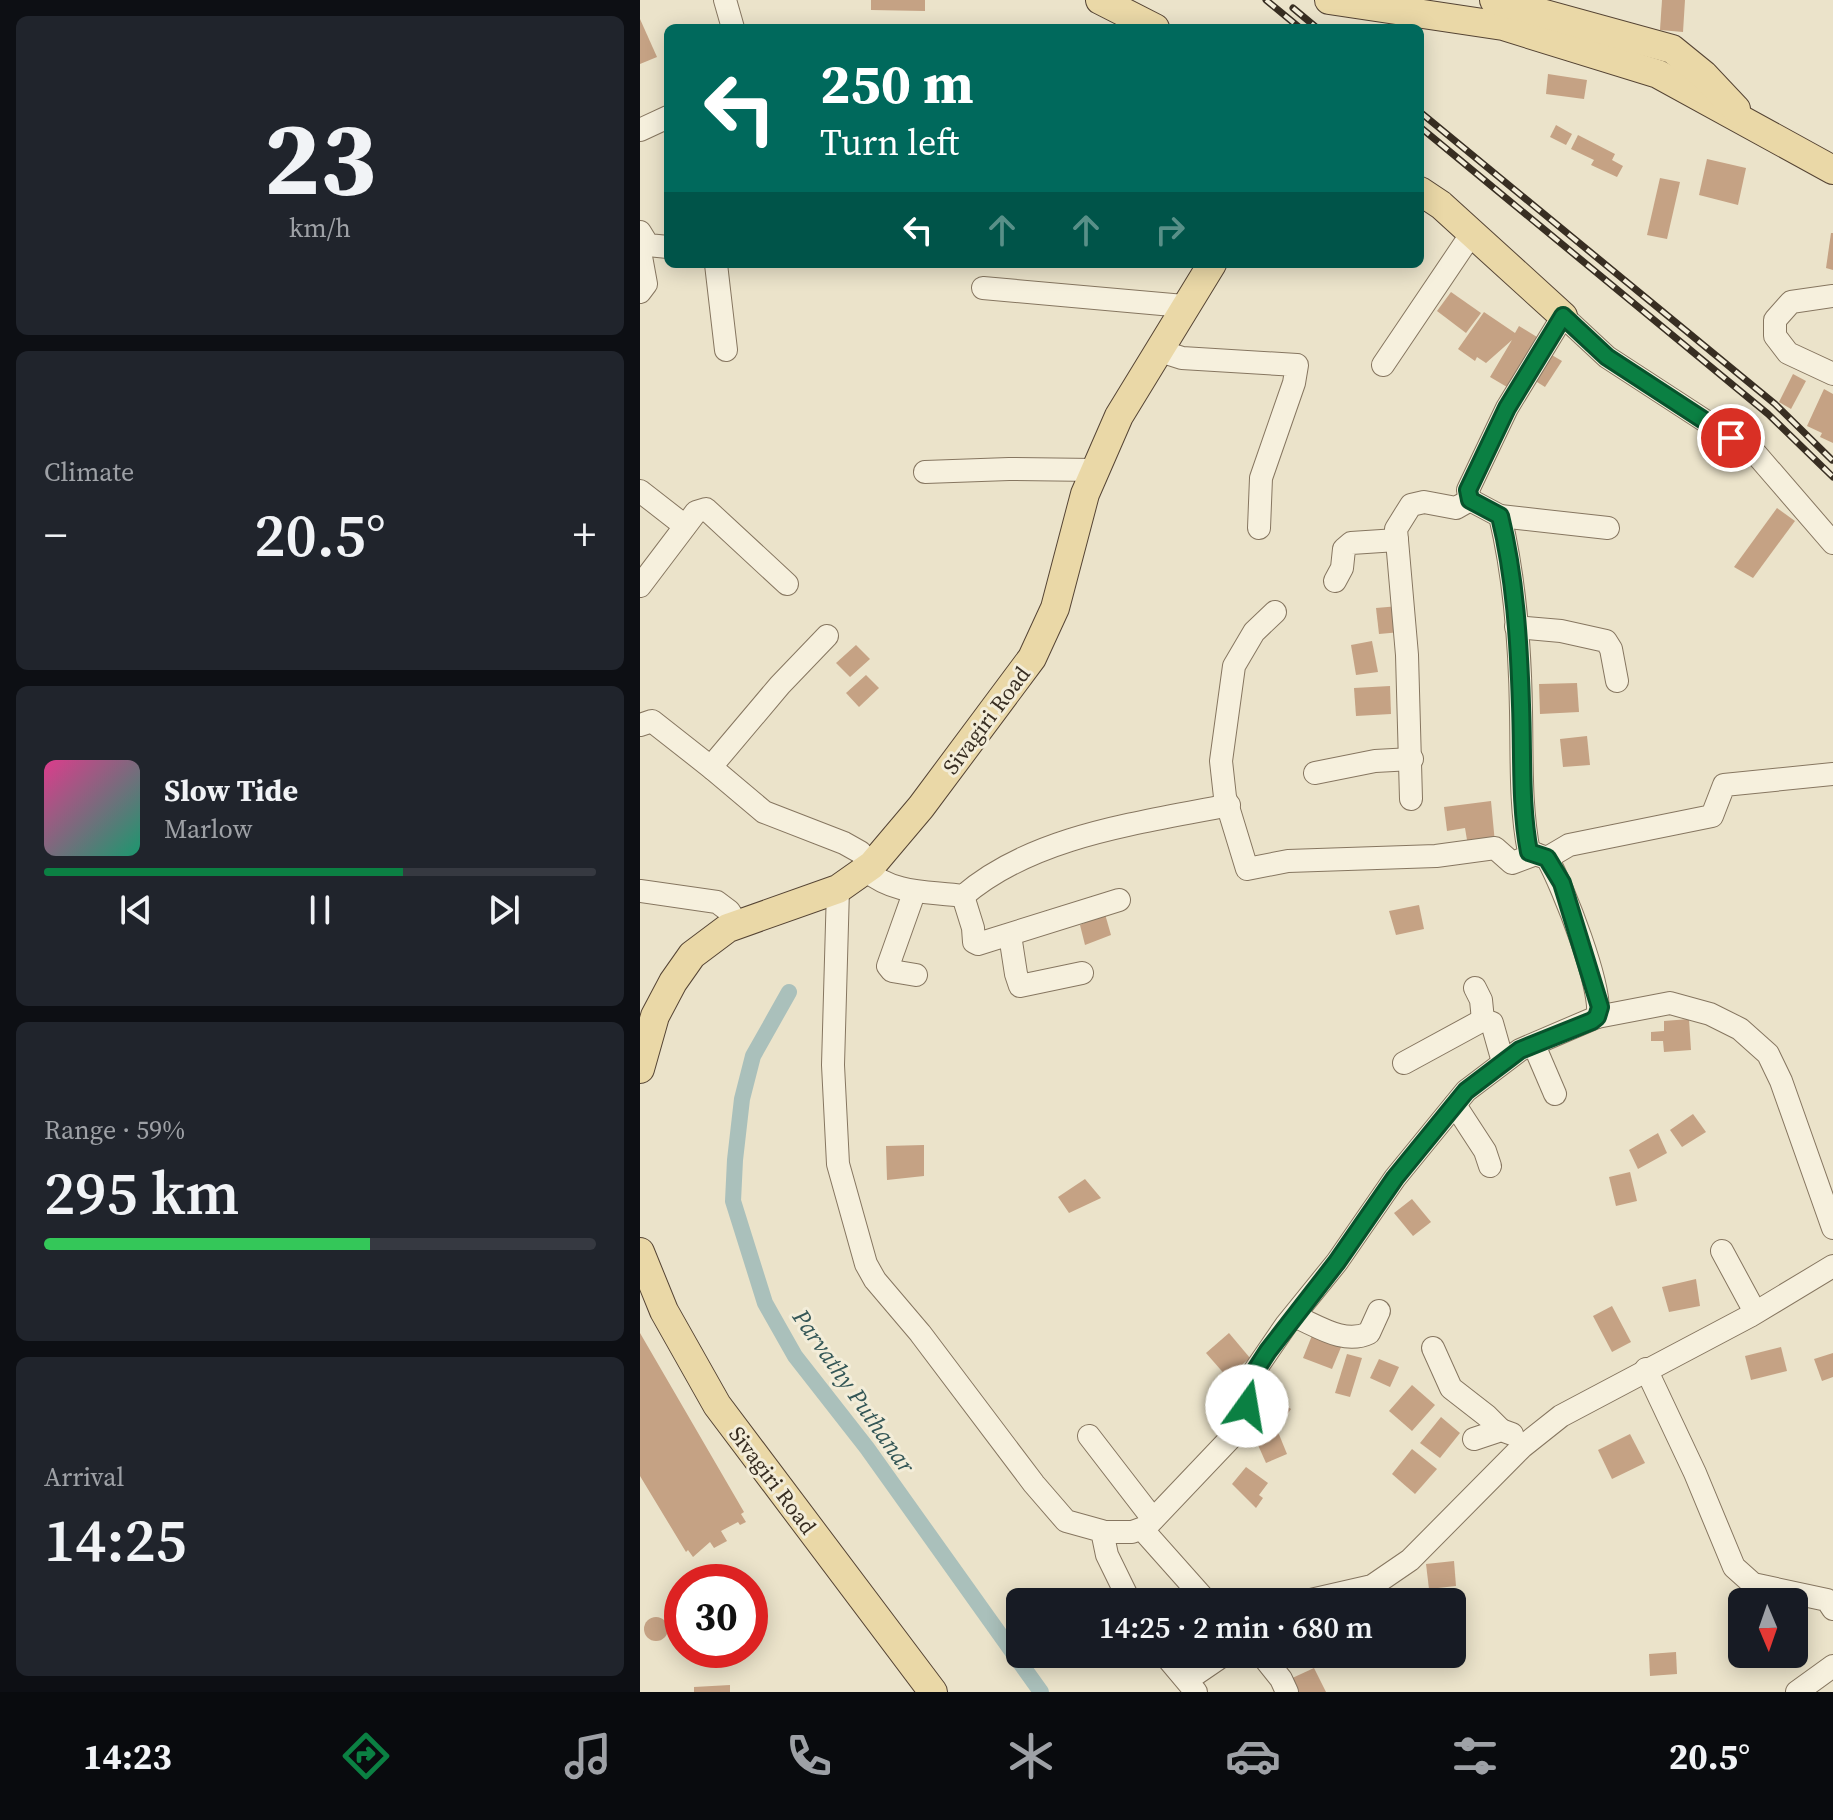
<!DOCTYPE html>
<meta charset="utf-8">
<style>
:root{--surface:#171b24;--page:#20242c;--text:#f1f3f6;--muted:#9ea1a6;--line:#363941;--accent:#0b8043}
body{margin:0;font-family:"Source Serif 4",serif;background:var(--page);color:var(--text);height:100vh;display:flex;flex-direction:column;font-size:30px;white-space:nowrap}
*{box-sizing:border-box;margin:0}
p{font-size:26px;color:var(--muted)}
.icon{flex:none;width:44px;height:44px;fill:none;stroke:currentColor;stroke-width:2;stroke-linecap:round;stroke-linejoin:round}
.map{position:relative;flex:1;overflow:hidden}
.details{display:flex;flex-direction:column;gap:16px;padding:16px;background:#0d0f14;width:640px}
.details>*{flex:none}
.top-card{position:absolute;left:24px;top:24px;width:760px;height:244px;border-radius:12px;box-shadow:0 4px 20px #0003;background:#00695c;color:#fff;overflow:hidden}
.needle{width:52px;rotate:178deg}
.fabs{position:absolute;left:1088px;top:1588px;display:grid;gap:16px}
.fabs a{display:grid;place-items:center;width:80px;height:80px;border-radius:12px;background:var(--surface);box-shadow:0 4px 20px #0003;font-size:40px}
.speed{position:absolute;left:24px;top:1564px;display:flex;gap:16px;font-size:40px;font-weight:700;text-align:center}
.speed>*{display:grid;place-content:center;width:104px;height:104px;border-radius:50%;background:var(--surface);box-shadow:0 4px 20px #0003;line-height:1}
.speed .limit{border:12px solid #d22;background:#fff;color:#111}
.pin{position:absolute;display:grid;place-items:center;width:68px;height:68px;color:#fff;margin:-34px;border:4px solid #fff;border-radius:50%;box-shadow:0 2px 8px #0007}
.me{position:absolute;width:88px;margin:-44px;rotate:13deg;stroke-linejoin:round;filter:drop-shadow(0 0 6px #0008)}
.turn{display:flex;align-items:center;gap:28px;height:168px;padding:0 24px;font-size:36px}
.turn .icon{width:104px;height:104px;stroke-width:2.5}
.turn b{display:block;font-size:56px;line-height:68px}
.lanes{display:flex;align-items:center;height:76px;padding:0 24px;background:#0003;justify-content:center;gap:40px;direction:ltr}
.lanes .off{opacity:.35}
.big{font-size:60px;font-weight:600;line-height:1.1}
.details .widget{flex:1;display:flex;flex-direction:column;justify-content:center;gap:12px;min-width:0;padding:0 28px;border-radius:12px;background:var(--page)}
.details .dial{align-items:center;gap:0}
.dial b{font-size:104px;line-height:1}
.song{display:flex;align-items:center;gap:24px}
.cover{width:96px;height:96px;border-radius:12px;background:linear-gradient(135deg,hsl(330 70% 55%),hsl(160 70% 35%))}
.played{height:8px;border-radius:4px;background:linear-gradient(90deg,var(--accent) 65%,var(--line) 65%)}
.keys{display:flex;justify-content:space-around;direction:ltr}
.heat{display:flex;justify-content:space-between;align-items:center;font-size:44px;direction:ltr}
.charge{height:12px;border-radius:6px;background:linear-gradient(90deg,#34c759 59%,var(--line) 0)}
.trip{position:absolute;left:366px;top:1588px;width:460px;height:80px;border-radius:12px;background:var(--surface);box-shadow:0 4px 20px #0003;font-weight:600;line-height:80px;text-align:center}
.tab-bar{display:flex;height:128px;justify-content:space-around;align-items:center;background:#090b0e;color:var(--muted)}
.tab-bar .icon{width:56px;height:56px}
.tab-bar .selected{color:var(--accent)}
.tab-bar b{font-size:36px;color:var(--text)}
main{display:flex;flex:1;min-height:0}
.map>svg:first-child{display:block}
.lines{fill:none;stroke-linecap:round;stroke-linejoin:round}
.canal{stroke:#aac0bb;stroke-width:16}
.building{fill:#c5a284}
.minor-casing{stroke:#867660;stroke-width:24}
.major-casing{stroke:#554434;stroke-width:30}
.minor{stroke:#f6f0dd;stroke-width:22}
.major{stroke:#ead8a7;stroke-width:28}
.rail-casing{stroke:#382e22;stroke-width:7}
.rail{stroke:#f3edd9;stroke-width:4;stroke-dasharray:12;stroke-linecap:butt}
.route-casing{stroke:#07532c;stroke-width:20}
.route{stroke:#0b8043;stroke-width:14}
.labels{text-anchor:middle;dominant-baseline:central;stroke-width:6;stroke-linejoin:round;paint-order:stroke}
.street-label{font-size:22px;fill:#382e22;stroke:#f3edd9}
.water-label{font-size:24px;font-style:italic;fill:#335656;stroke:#f3edd9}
</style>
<main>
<section class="details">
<div class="widget dial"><b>23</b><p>km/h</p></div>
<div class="widget"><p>Climate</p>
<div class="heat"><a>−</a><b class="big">20.5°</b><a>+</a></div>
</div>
<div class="widget">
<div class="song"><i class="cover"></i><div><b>Slow Tide</b><p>Marlow</p></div></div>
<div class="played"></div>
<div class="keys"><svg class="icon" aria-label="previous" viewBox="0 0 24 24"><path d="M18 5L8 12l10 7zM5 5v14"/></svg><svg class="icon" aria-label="pause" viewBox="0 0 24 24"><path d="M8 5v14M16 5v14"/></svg><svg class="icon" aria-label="next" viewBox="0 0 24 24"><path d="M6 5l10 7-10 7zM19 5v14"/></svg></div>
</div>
<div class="widget"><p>Range · 59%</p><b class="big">295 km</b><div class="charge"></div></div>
<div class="widget"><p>Arrival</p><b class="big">14:25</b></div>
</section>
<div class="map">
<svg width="1193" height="1692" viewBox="0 0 1193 1692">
<rect width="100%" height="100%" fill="#ebe3ca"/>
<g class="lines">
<polyline class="canal" points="149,992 113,1056 102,1099 95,1160 93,1201 125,1303 155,1356 227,1448 401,1692"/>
</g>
<g class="building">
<polygon points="231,0 285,0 285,11 231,10"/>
<polygon points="1022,0 1045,0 1043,32 1020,30"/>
<polygon points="0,19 17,57 0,64"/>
<polygon points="908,74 947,80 944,99 906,94"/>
<polygon points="916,125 932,134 926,145 910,137"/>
<polygon points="938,135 975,154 972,160 983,166 977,177 951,165 954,160 931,149"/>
<polygon points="1067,159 1106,168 1098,205 1059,195"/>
<polygon points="1020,178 1040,182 1027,239 1007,235"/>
<polygon points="1191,233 1193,233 1193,270 1186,268"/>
<polygon points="811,292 841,313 826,333 797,311"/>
<polygon points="844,312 875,333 879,326 897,337 867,387 850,377 872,340 846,363 837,357 835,361 818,349"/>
<polygon points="905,351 922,361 905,387 889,377"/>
<polygon points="1153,374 1166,381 1151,409 1139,402"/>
<polygon points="1184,389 1193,394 1193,443 1180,437 1182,433 1167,426"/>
<polygon points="1137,508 1155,521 1113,578 1094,567"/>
<polygon points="759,606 761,632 739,634 736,608"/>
<polygon points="732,641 738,672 716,675 711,645"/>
<polygon points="216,645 230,659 210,677 196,663"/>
<polygon points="226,675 239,688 219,707 206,693"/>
<polygon points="937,683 939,712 900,714 899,684"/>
<polygon points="750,686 751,714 716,716 714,688"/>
<polygon points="947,736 950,765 923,767 920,739"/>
<polygon points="851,801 855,843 828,846 825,828 807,831 804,807"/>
<polygon points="779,905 784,929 756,935 749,911"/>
<polygon points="465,914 471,935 445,945 440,925"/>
<polygon points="1049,1019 1051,1050 1024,1052 1023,1041 1011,1041 1011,1032 1024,1031 1024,1021"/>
<polygon points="1053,1114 1066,1132 1042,1147 1030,1130"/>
<polygon points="1018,1133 1027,1153 998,1169 989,1150"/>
<polygon points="284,1145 284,1176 247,1180 246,1146"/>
<polygon points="990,1172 997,1201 976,1206 969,1177"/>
<polygon points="445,1179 461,1198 429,1213 418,1197"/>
<polygon points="772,1199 791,1222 773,1236 754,1213"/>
<polygon points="1056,1279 1060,1306 1029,1312 1022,1287"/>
<polygon points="972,1306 991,1342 972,1352 953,1316"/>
<polygon points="675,1328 704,1340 692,1369 663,1358"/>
<polygon points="0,1333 104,1512 101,1514 106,1522 100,1525 98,1522 81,1531 87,1541 74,1548 70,1542 53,1557 48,1550 46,1552 0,1476"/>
<polygon points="589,1333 610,1358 587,1377 566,1353"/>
<polygon points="1141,1347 1147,1371 1111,1380 1105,1356"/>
<polygon points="1193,1353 1193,1377 1182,1381 1174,1359"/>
<polygon points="707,1354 722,1358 710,1397 695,1393"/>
<polygon points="739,1359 759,1367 750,1387 730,1378"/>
<polygon points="772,1385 795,1405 772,1431 749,1411"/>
<polygon points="631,1395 651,1409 639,1426 618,1411"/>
<polygon points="801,1417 820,1433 800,1458 780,1443"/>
<polygon points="636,1427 647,1454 626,1463 614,1436"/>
<polygon points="990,1434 1005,1463 972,1479 958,1450"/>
<polygon points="772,1449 797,1469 775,1494 752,1474"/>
<polygon points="606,1467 628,1483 619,1495 623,1498 616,1508 592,1484"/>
<polygon points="814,1561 816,1586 789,1589 786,1564"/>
<circle cx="16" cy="1629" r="12"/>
<polygon points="1036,1652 1037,1674 1010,1676 1009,1654"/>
<polygon points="674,1668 686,1692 653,1692 648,1680"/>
<polygon points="90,1685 90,1692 54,1692 54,1687"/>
</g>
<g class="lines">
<defs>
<g id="minor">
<polyline points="85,0 93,28"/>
<polyline points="0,130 28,117"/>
<polyline points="0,232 8,245 28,247"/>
<polyline points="0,251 6,284 0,292"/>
<polyline points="76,264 86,350"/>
<polyline points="343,288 544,306"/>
<polyline points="1193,296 1151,302 1135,320 1135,336 1148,353 1193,374"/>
<polyline points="517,350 542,358 657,365 654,383 621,478 619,528"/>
<polyline points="743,365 832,233"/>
<polyline points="285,472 369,469 455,470"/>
<polyline points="0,491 45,526"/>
<polyline points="860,516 968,528"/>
<polyline points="695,581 702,568 704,549 711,543 757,540"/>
<polyline points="0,586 56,512 66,509 147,584"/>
<polyline points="635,612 614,632 594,666 581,761 585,797 607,869 648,861 796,856 855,848 872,863 896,854"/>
<polyline points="876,627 921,631 966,641 971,649 977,681"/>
<polyline points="187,636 140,685 75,762 73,769 124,812 204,843 220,852 232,865"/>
<polyline points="0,725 12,721 73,769"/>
<polyline points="675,773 735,761 772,759"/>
<polyline points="771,799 767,655 756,529 771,505 784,502 816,508 830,500"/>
<polyline points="907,858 929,845 1072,816 1084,785 1193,774"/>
<path d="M225 870C256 895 286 891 323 896 394 835 500 823 589 805"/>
<polyline points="198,889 193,1065 198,1164 226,1264 235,1280 280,1333 394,1484 426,1521 462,1531 467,1555 490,1602"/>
<polyline points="0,891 77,902 89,911 97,924"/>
<polyline points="274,893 248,966 252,971 276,975"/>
<polyline points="323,896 333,928 334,942 338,944 479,900"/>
<polyline points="370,935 376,974 380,986 442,973"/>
<polyline points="835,988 841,1000 843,1020"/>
<polyline points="957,1017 1030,1003 1070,1014 1100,1029 1128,1054 1141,1081 1193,1228"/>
<polyline points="894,1045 915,1094"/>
<polyline points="764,1063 843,1020 852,1023 863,1062"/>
<polyline points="815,1105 845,1151 850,1166"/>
<polyline points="1082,1251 1115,1312"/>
<path d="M654 1316C678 1326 704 1345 729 1333L739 1311"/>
<polyline points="793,1348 811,1388 847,1416 861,1430"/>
<polyline points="1006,1369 1055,1473 1094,1567 1113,1584 1187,1600 1193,1609"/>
<polyline points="449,1436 513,1519"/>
<polyline points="834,1439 861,1430 872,1434"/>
<polyline points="502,1529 567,1602"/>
<path d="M462 1532H492L506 1527 603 1425 607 1414 605 1397 611 1376 646 1325 697 1262 755 1178 826 1091 880 1050 957 1017C965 992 922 884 907 858L889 852C880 806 882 758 881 711 880 646 875 579 860 516L830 500 828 490 867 408 923 316 967 357 1116 454 1193 543"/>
<polyline points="662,1602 732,1586 770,1560 882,1447 921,1416 1110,1316 1193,1266"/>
<polyline points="524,1654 556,1692"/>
<polyline points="621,1654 641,1679 647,1692"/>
<polyline points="547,1680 585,1654"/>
<polyline points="1157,1692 1193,1666"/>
</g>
<g id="major">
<polyline points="460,0 515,28"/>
<polyline points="689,0 863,26 1018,74 1193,170"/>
<polyline points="854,0 1032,49 1064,75 1096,109"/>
<polyline points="780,191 801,205 923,316"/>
<polyline points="0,1069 15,1016 33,982 52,955 88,928 198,889 232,865 281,807 392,658 415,608 445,494 479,416 572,264"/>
<polyline points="0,1252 24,1311 77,1405 293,1692"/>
</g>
</defs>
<use href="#minor" class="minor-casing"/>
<use href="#major" class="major-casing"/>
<use href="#minor" class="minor"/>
<use href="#major" class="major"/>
<defs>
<g id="rail">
<polyline points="626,0 660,28"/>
<polyline points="653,8 677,28"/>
<polyline points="780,112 1135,404 1192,460"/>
<polyline points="780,127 1128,414 1193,477"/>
</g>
</defs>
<use href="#rail" class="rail-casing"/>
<use href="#rail" class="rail"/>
</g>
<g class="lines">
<defs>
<path id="route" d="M607 1406 608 1382 628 1351 697 1262 755 1178 826 1091 880 1050 952 1021 957 1017 960 1007 922 883 907 858 889 852C880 804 883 754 881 705 879 642 875 577 860 516L830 500 828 490 867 408 923 316 967 357 1091 438"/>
</defs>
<use href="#route" class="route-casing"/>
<use href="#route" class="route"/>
</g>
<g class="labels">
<g class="street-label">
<text transform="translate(346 720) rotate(-53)">Sivagiri Road</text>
<text transform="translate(133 1480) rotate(53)">Sivagiri Road</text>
</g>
<g class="water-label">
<text transform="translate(214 1391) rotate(55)">Parvathy Puthanar</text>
</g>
</g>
</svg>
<div class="fabs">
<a><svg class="needle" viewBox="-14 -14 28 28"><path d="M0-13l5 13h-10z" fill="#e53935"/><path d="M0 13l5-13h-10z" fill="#9ea1a6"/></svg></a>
</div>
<div class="speed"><div class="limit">30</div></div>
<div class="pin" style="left:1091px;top:438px;background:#d93025"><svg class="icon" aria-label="arrive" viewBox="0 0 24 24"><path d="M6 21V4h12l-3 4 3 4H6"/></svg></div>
<svg class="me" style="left:607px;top:1406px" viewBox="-20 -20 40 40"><circle r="19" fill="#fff"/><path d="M0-13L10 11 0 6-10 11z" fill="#0b8043"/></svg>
<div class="trip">14:25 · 2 min · 680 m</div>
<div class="top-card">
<div class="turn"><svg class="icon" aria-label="left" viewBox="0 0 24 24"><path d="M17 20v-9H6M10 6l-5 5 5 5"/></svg><div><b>250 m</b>Turn left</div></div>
<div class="lanes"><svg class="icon" aria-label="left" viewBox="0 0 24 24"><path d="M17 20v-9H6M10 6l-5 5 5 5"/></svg><svg class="icon off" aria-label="ahead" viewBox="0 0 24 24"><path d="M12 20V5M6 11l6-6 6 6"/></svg><svg class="icon off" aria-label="ahead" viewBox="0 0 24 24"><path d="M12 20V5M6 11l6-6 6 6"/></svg><svg class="icon off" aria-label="right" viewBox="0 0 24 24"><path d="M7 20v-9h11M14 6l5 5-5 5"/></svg></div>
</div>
</div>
</main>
<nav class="tab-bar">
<b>14:23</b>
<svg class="icon selected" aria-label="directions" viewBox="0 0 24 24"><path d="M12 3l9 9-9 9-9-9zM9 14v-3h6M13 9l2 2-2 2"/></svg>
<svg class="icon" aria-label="music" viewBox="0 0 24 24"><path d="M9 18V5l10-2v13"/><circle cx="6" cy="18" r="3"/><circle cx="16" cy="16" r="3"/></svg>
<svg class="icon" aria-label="phone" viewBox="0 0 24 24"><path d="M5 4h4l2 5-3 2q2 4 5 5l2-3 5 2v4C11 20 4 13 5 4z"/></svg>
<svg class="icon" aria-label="climate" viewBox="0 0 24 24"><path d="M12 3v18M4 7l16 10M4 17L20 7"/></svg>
<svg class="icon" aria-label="car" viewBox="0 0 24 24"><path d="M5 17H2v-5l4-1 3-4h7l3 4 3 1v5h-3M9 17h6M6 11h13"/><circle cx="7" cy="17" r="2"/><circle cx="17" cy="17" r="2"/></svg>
<svg class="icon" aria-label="filters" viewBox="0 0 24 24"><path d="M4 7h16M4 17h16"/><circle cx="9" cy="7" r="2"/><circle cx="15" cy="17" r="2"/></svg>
<b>20.5°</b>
</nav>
